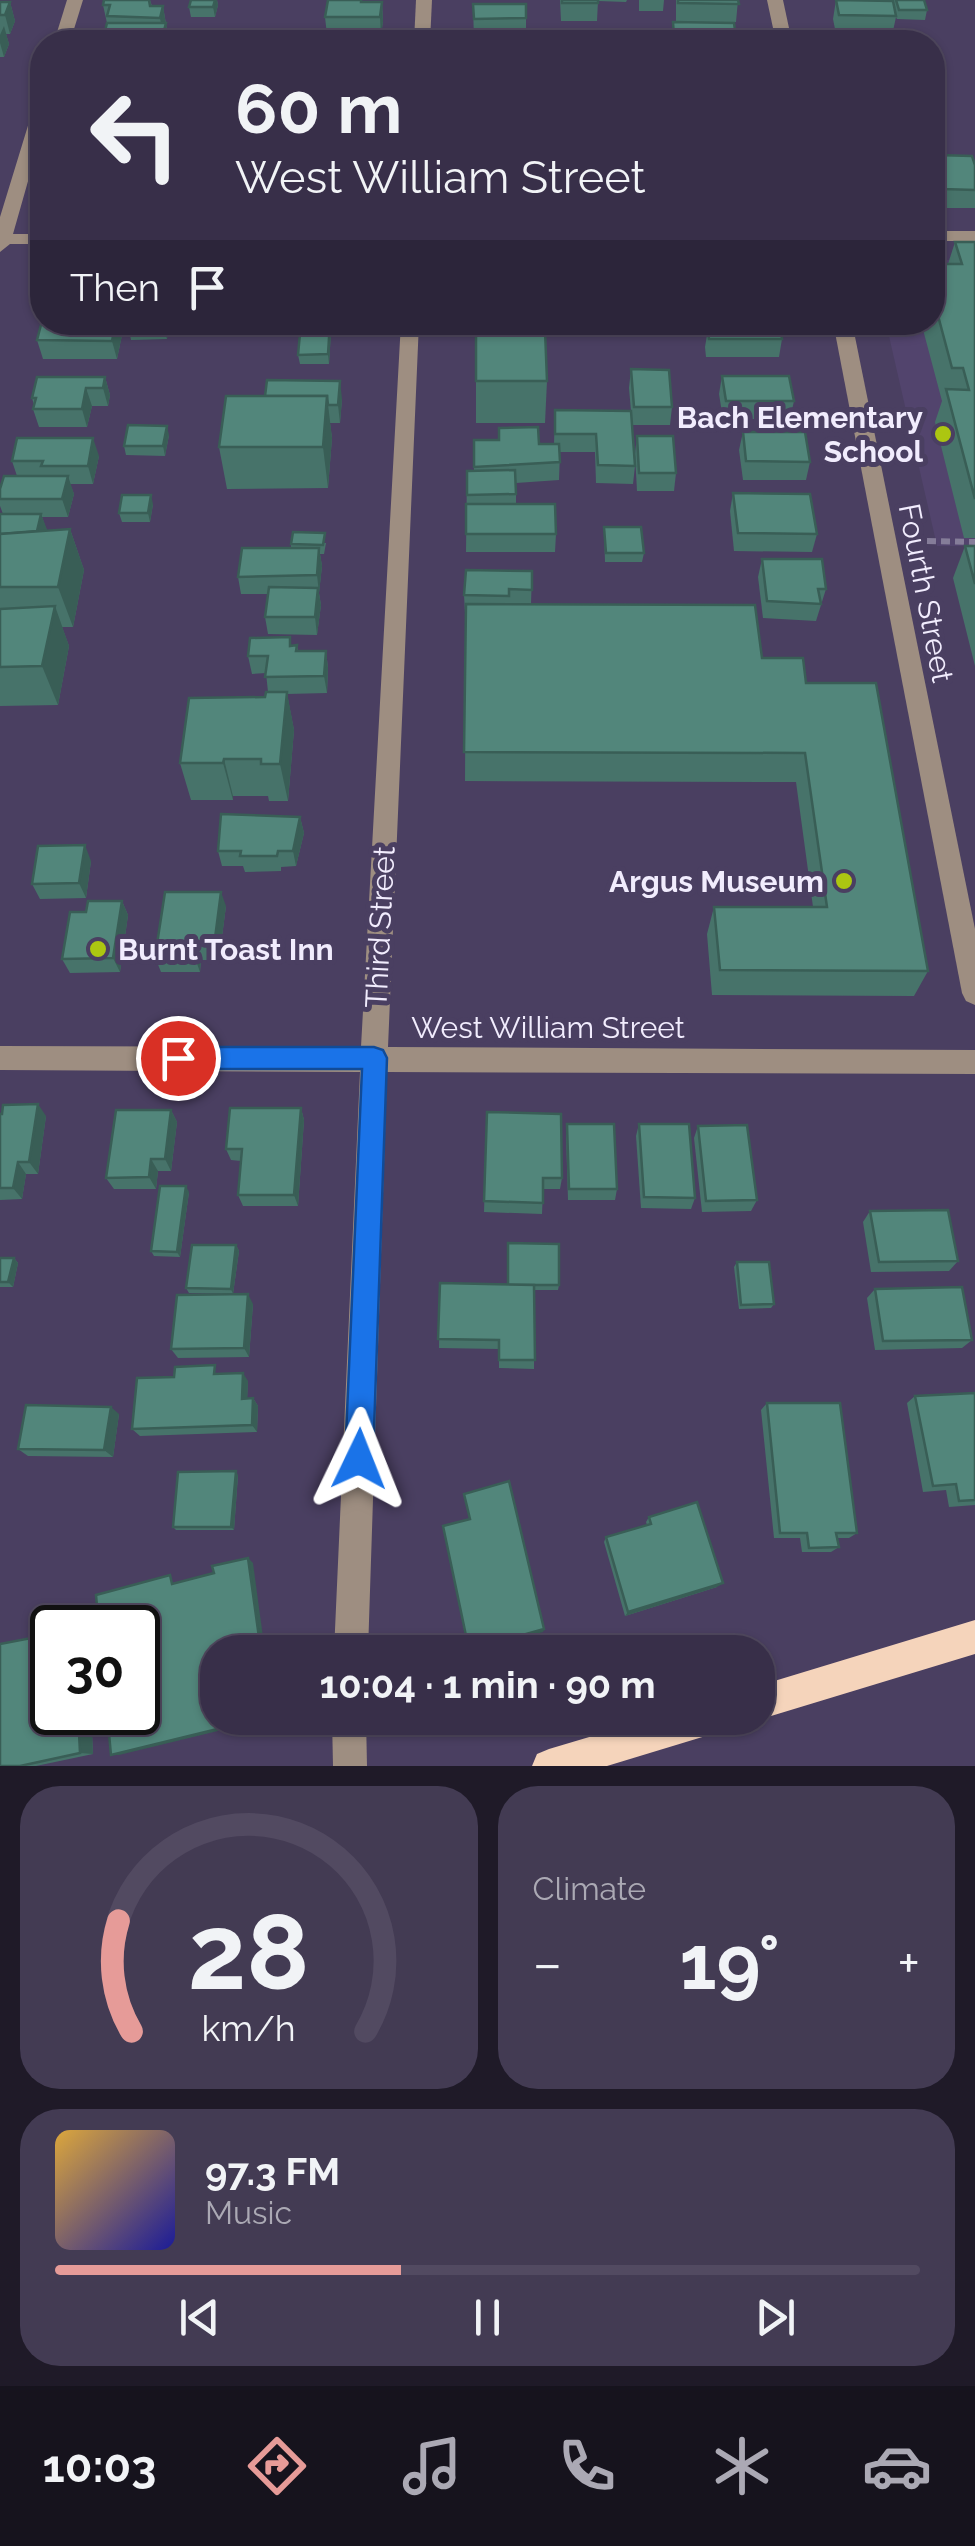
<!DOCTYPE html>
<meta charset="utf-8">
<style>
:root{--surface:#382f49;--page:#433b53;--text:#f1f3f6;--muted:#aba9b4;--line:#524a61;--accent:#e69b98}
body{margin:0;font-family:Raleway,sans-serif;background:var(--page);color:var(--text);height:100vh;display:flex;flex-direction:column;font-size:38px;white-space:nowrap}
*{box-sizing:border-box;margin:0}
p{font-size:32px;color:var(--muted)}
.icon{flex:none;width:55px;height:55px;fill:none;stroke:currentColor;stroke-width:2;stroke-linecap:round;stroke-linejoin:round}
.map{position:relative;height:1766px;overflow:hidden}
.side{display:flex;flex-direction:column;gap:20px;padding:20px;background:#1f1a28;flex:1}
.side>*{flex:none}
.banner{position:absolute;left:30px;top:30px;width:915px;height:305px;border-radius:40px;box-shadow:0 2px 8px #0004,0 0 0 2px var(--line);background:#382f49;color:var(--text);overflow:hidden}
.speed{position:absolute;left:30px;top:1605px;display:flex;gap:20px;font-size:50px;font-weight:700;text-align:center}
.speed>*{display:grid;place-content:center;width:130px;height:130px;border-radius:50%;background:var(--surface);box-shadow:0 2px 8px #0004,0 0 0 2px var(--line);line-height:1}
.speed .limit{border:5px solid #111;border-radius:15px;background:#fff;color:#111}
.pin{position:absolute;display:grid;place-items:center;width:85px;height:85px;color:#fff;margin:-42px;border:5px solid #fff;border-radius:50%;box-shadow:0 2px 10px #0007}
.me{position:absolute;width:110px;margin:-55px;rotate:2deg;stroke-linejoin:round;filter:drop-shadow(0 0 8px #0008)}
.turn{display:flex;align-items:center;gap:35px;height:210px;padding:0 40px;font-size:45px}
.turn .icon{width:130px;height:130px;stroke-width:2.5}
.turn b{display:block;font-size:70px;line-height:85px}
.then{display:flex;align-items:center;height:95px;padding:0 40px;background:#0003;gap:20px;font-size:38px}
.big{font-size:75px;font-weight:700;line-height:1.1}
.side .widget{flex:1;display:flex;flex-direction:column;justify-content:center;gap:15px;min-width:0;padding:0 35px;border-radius:40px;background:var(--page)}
.side .dial{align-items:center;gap:0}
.dial svg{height:260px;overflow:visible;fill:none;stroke:var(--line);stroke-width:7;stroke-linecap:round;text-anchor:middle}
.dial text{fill:var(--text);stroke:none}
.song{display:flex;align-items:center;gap:30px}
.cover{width:120px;height:120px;border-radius:15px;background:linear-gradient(135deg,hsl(40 70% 55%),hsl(240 70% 35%))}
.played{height:10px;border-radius:5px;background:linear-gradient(90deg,var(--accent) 40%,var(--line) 40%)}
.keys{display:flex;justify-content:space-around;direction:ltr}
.heat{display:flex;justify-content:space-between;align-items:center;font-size:55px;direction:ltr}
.side .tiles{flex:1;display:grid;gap:20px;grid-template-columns:1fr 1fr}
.widget:last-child{grid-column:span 2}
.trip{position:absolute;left:200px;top:1635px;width:575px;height:100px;border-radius:40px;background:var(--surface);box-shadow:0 2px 8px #0004,0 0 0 2px var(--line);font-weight:700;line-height:100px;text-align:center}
.tab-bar{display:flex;height:160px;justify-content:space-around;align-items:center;background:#16131d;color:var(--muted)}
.tab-bar .icon{width:70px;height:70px}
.tab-bar .current{color:var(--accent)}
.tab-bar b{font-size:45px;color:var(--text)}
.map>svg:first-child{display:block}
.built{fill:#52446d}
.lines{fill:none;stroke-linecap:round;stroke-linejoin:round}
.path{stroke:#857d99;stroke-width:6;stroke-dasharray:9 5;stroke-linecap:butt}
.minor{fill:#9e8e81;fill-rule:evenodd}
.major{fill:#f5d4bb;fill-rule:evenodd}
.wall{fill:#47736a}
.shaded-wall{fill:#395e56}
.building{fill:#52867b;stroke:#395e56;stroke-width:2.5}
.route{fill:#1a73e8;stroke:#114b97;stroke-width:2.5}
.poi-dot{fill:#acc611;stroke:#4a3f61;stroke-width:4}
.labels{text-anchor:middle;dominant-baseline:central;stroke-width:10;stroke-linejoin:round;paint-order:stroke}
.poi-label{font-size:30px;font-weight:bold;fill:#f1ecfd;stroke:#4a3f61;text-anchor:end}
.street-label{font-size:30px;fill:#f1ecfd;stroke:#4a3f61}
</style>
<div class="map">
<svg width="975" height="1766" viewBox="0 0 975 1766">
<rect width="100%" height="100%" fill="#4a3f61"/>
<polygon class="built" points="933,260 975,260 975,546 937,546 886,323 932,322"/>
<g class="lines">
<polyline class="path" points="927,541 975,542"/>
<g class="minor">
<polygon points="67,0 83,0 70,42 54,42"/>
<polygon points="416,0 432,0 430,42 414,42"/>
<polygon points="767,0 783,0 792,42 776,42"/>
<polygon points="42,101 42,132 13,234 42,234 42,244 10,244 0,252 0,217 34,106"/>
<rect x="932" y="231" width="43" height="10"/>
<polygon points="401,322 419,322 388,1047 975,1050 975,1074 387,1072 368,1652 334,1652 360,1072 0,1070 0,1046 361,1047"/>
<polygon points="833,322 852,322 975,929 975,1005 966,1001 962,993"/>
<polygon points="332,1718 366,1718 367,1766 333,1766"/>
</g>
<g class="major">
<polygon points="975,1620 975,1654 758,1720 752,1718 758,1718 758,1686"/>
<polygon points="653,1718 726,1718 721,1730 709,1735 607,1766 532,1766 537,1754 549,1749"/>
</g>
</g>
<g class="wall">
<polygon points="104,0 150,0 152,6 163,6 169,42 104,42 107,23 103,5"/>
<polygon points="191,0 217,0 218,5 215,17 191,17 189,7"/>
<polygon points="328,0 362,0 362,2 382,2 383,21 381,36 327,35 325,17"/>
<polygon points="560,0 627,0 626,2 598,1 597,21 561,21"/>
<polygon points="639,0 664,0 663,11 639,11"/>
<polygon points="676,0 738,0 736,22 676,22"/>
<polygon points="836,0 893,2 893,0 924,0 927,10 925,20 897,19 896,17 893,31 896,42 838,42 840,34 836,34 833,19"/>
<polygon points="0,2 10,2 15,21 10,34 6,34 9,44 4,57 0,57"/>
<polygon points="473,4 526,18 526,34 474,42"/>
<polygon points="673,22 736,37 736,42 671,42"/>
<polygon points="935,155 975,165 975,208 938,208 933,188 932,190 932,163"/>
<polygon points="955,242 975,242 975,538 964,538 935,422 942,401 921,322 932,322 932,264 948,264"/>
<polygon points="130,322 169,322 167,339 131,340 129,330"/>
<polygon points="517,322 548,322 517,325"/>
<polygon points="716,322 780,322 782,339 779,357 706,357 705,347 708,329 715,328"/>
<polygon points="476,330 547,381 545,423 476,423"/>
<polygon points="331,332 329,364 300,364 298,355"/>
<polygon points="122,335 117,359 43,359 37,340"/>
<polygon points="631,369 672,407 670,425 632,425 635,466 633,484 596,483 595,452 560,452 559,480 516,483 516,504 556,534 555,552 466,552 467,471 474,471 474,440 554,444 555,410 631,411 629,388"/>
<polygon points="722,376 794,401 790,419 723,419 719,394"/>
<polygon points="105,377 110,395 108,406 92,406 87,427 39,427 33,409 34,405 32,398"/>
<polygon points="342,399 340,423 330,423 332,438 328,488 227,489 219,447"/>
<polygon points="743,432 810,462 806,480 743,480 739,450"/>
<polygon points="169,435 165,456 126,455 124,446"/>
<polygon points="637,436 676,473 674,491 637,491 635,454"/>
<polygon points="99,456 93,484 70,484 74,494 68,517 42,517 47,531 70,529 84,570 73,627 62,627 69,646 58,705 0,706 0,514 3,514 0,506 0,489 17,476 12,461"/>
<polygon points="733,493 817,534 812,552 734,551 730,511"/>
<polygon points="153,504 150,522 122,522 119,513"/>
<polygon points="604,527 644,553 642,562 605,562"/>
<polygon points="326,543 324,554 320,554 322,566 319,593 321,605 317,635 268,634 265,617 268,594 241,594 238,577 291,548 291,544"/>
<polygon points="965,546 975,546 975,666 953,578"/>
<polygon points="762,559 826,589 816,621 763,618 758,577"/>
<polygon points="532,571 531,604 762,658 806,683 928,971 914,996 712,995 707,934 714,907 813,907 796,782 465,781 466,613 465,613 464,595"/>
<polygon points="292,645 297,645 298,651 326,651 328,668 327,693 287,694 294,730 288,801 269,801 268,796 233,796 233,800 191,800 180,763 265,697 268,692 266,673 252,674 248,656"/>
<polygon points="300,817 304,833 296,866 281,867 281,871 245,872 243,866 222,866 218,851"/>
<polygon points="91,861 86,898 40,899 32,884"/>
<polygon points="122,901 128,915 120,972 70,973 62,959 86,912"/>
<polygon points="226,906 219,960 201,960 200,972 161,972 155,957"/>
<polygon points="301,1108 304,1120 298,1206 243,1206 238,1195 241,1161 231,1160 226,1149"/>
<polygon points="171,1110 177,1122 171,1171 158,1171 156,1189 114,1189 106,1178"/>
<polygon points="487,1112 562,1178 560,1189 543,1189 542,1214 484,1212"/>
<polygon points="0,1114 46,1116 38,1174 26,1174 22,1199 0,1200"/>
<polygon points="567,1124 617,1189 615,1200 568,1200 566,1136"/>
<polygon points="639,1124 695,1198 691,1209 641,1208 636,1136"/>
<polygon points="698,1126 757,1200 751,1211 702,1212 694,1138"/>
<polygon points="189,1192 180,1257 154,1256 151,1251"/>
<polygon points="870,1211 958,1261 949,1271 871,1272 863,1222"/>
<polygon points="236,1245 239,1251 233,1294 189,1293 186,1288"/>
<polygon points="0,1258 14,1258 18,1263 13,1287 0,1287"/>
<polygon points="737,1262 774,1304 771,1308 739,1309 734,1267"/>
<polygon points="440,1283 559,1285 558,1290 534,1290 534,1369 499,1368 499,1349 439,1348"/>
<polygon points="875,1289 972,1340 962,1348 875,1350 867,1298"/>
<polygon points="253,1304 249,1357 178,1358 171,1349"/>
<polygon points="221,1374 248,1381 247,1399 253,1398 258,1406 257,1432 140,1436 132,1429"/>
<polygon points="975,1393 975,1505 949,1507 946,1490 923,1492 907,1403 915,1396"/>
<polygon points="767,1403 857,1533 849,1538 837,1538 839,1547 831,1552 802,1552 800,1538 774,1538 761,1410"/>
<polygon points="119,1414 113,1457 28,1456 18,1449"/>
<polygon points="238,1475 234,1530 176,1530 173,1527"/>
<polygon points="649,1517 717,1587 625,1616 604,1542 606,1537 647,1525 646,1522"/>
<polygon points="52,1712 91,1712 93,1754 36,1766 0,1766"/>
</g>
<g class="shaded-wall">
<polygon points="215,0 217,0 218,5 215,17 213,7"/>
<polygon points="10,2 15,21 10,34 5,15"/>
<polygon points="382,2 383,21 381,36 380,17"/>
<polygon points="163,6 166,25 169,42 163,42 162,38 163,34 160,18"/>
<polygon points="4,26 9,44 4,57 0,43 0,35"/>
<polygon points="116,322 119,322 122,335 117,359 112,341"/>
<polygon points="166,322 169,322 167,339 164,330"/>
<polygon points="330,322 331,332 329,364 328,354"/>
<polygon points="105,377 110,395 108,406 103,388"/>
<polygon points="340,381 342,399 340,423 338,405"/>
<polygon points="86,388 92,406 87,427 82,409"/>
<polygon points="327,396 332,438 328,488 323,447"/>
<polygon points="167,426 169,435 165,456 163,446"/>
<polygon points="93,438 99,456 93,484 88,466"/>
<polygon points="68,476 74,494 68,517 62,499"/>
<polygon points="151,495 153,504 150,522 148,513"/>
<polygon points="41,514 48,532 35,541"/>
<polygon points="70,529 84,570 73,627 58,587"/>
<polygon points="319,548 322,566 319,593 317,575"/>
<polygon points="318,588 321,605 317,635 315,617"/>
<polygon points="55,606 69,646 58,705 42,666"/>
<polygon points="326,651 328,668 327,693 324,676"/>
<polygon points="287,692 294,730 288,801 280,764"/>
<polygon points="224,759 233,796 233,800 223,763"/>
<polygon points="300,817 304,833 296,866 293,851"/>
<polygon points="85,845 91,861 86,898 79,883"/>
<polygon points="221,892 226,906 219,960 214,946"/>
<polygon points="122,901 128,915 120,972 113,958"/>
<polygon points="196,945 201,960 200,972 195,958"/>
<polygon points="38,1104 46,1116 38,1174 29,1162"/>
<polygon points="301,1108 304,1120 298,1206 294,1195"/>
<polygon points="171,1110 177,1122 171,1171 165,1159"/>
<polygon points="151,1159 158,1171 156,1189 149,1177"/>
<polygon points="18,1162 26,1174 22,1199 13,1188"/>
<polygon points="186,1186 189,1192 180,1257 177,1252"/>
<polygon points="236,1245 239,1251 233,1294 231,1289"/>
<polygon points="14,1258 18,1263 13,1287 8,1282"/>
<polygon points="248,1294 253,1304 249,1357 244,1348"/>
<polygon points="243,1373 248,1381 247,1407 242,1399"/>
<polygon points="253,1398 258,1406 257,1432 252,1425"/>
<polygon points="111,1407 119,1414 113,1457 104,1450"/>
<polygon points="236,1471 238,1475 234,1530 231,1527"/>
<polygon points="248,1558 253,1563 265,1652 261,1652"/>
<polygon points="723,1583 717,1587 625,1616 628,1612"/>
<polygon points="544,1629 543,1632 469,1652 469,1650"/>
<polygon points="78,1712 91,1712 93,1754 80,1753"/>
<polygon points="262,1718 272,1718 119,1755 111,1755"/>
</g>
<g class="building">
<polygon points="104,0 149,0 150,6 163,6 160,18 107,16 110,5 103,5"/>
<polygon points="191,0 215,0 213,7 189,7"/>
<polygon points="328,0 361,0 361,2 382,2 380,17 325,17"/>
<rect x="562" y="0" width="36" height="3"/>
<polygon points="678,0 738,0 739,4 678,3"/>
<polygon points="836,0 893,1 896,16 839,15"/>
<polygon points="896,0 924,0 927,10 899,10"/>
<polygon points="0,2 10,2 5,15 0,15"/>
<polygon points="473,4 526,4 526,18 474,19"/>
<polygon points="673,22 734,23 736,37 674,37"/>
<polygon points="107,23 166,23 162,38 103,39"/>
<polygon points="841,30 893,31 896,42 843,42"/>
<polygon points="475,34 537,34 537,42 474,42"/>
<polygon points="935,155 972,156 975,165 975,190 943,189"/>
<polygon points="955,242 975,242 975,499 946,389 969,390 963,368 952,368 932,293 932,264 962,264"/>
<polygon points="42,321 42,322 116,322 112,341 37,340"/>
<polygon points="130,322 166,322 164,330 129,330"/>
<polygon points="330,322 328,354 298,355 301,323"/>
<polygon points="717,322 780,322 782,339 709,339 708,329 718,328"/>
<polygon points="540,326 541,330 481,330 481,328"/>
<polygon points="476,330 545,330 547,381 476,381"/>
<polygon points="631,369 669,370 672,407 634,407"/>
<polygon points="722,376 789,376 794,401 726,401"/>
<polygon points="37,377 105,377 103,388 86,388 82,409 33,409 36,398 32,398"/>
<polygon points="267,380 340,381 338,405 328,405 327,396 265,396"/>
<polygon points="226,396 327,396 323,447 219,447"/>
<polygon points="555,410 631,411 635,466 598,465 596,434 555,434"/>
<polygon points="128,425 167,426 163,446 124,446"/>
<polygon points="538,427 539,444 559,444 560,462 474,467 474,440 499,440 499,428"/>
<polygon points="743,432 805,432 810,462 746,461"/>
<polygon points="637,436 673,436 676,473 639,473"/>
<polygon points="17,438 93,438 88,466 41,466 43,461 12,461"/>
<polygon points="515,470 516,494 467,495 467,471"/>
<polygon points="4,476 68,476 62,499 0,499 0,489"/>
<polygon points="733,493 810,494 817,534 738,533"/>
<polygon points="122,495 151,495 148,513 119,513"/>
<polygon points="466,504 555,504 556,534 466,534"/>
<polygon points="0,514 41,514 37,531 0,534"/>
<polygon points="604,527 641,527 644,553 606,553"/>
<polygon points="70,529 58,587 0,587 0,534"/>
<polygon points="293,532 325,533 323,545 291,544"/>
<polygon points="965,546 975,546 975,584"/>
<polygon points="242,548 319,548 317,575 238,577"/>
<polygon points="762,559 822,559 826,589 818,589 821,604 767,601"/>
<polygon points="466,570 532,571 532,590 509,589 509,596 464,595"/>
<polygon points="269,587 318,588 315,617 265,617"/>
<polygon points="466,604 755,605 762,658 803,658 806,683 876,683 928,971 720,970 714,907 827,907 805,753 464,752"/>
<polygon points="55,606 42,666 0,667 0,609"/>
<polygon points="290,637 290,646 297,645 296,651 326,651 324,676 265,677 268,656 248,656 250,638"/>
<polygon points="266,692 287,692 280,764 261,764 261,759 224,759 223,763 180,763 189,698 265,697"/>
<polygon points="221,814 300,817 293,851 278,851 277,856 240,856 241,851 218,851"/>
<polygon points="85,845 79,883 32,884 38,846"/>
<polygon points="165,892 221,892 214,946 196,945 195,958 155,957"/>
<polygon points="88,901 122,901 113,958 62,959 70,912 86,912"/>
<polygon points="38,1104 29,1162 18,1162 13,1188 0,1188 0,1114 2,1114 3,1105"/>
<polygon points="230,1108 301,1108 294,1195 238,1195 242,1149 226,1149"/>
<polygon points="116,1110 171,1110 165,1159 151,1159 149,1177 106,1178"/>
<polygon points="487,1112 561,1114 562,1178 543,1178 543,1203 484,1201"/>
<polygon points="567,1124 614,1124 617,1189 569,1189"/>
<polygon points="639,1124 689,1124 695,1198 644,1197"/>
<polygon points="747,1125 757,1200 706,1201 698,1126"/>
<polygon points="160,1186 186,1186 177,1252 151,1251"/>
<polygon points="948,1210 958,1261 879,1262 870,1211"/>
<polygon points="508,1243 559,1244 559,1285 508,1285"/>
<polygon points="192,1245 236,1245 231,1289 186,1288"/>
<polygon points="0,1258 14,1258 8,1282 0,1282"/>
<polygon points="737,1262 769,1262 774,1304 741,1305"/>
<polygon points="440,1283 534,1285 535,1360 499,1360 499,1340 438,1339"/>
<polygon points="962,1287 972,1340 883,1341 875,1289"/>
<polygon points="248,1294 244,1348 171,1349 177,1295"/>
<polygon points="215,1365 214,1374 243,1373 242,1399 253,1398 252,1425 132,1429 137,1378 174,1377 175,1367"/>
<polygon points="975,1393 975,1500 959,1501 956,1484 933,1486 915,1396"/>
<polygon points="767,1403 840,1403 857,1533 836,1533 839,1547 809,1548 807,1533 780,1533"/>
<polygon points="26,1405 111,1407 104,1450 18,1449"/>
<polygon points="236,1471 231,1527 173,1527 178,1472"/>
<polygon points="509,1481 544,1629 469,1650 443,1526 470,1519 464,1494"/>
<polygon points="697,1502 723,1583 628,1612 606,1537 651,1524 649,1517"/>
<polygon points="248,1558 261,1652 218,1652 218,1718 262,1718 111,1755 107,1712 138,1712 138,1628 99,1628 96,1595 170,1575 172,1584 214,1573 212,1566"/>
<polygon points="52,1634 52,1712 78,1712 80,1753 20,1766 0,1766 0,1644"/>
</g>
<polygon class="route" points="178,1047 374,1047 383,1050 387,1058 373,1459 369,1469 359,1473 349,1469 345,1459 362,1069 178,1069 169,1066 166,1058 169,1050"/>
<g class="poi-dot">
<circle cx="943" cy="434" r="10"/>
<circle cx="844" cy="881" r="10"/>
<circle cx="98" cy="949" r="10"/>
</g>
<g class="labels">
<g class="poi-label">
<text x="923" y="417">Bach Elementary<tspan x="923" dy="34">School</tspan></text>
<text x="824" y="881">Argus Museum</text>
<text x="118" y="949" text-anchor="start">Burnt Toast Inn</text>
</g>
<g class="street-label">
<text transform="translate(926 593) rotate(79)">Fourth Street</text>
<text transform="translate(380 927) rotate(-87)">Third Street</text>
<text x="548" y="1027">West William Street</text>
</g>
</g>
</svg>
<div class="speed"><div class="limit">30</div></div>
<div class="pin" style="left:178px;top:1058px;background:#d93025"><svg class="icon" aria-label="arrive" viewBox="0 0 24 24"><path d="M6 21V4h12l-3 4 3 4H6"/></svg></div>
<svg class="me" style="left:359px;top:1459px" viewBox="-20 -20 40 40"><path d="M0-17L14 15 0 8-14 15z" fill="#1a73e8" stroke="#fff" stroke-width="4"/></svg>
<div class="trip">10:04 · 1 min · 90 m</div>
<div class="banner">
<div class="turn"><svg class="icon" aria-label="left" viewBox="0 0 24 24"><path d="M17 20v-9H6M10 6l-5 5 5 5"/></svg><div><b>60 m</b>West William Street</div></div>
<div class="then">Then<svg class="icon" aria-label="arrive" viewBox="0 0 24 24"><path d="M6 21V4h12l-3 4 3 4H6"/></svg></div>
</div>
</div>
<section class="side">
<div class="tiles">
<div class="widget dial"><svg viewBox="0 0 100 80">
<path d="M14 69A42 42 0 1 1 86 69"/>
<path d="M14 69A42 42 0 0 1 10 35" stroke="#e69b98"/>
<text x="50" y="56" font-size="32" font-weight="700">28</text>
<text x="50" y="72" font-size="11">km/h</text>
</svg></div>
<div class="widget"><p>Climate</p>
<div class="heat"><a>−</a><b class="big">19°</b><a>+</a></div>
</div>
<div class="widget">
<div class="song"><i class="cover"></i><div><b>97.3 FM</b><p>Music</p></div></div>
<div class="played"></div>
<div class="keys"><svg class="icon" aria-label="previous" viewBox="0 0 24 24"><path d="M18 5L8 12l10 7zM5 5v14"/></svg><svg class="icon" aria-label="pause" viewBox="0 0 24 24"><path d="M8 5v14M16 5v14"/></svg><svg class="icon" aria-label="next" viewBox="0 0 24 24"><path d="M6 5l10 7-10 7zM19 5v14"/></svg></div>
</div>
</div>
</section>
<nav class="tab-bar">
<b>10:03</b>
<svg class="icon current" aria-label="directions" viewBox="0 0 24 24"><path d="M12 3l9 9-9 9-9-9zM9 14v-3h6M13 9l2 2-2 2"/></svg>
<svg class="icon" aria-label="music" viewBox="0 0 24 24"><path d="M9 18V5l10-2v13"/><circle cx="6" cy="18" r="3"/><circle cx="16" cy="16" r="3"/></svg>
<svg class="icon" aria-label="phone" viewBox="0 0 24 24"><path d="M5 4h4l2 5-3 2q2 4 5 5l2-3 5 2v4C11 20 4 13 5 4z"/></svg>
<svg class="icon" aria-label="climate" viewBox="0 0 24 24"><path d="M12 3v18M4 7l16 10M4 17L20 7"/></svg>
<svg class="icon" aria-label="car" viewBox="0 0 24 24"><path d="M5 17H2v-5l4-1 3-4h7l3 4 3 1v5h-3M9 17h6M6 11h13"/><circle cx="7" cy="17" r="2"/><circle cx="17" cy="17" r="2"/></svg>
</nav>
